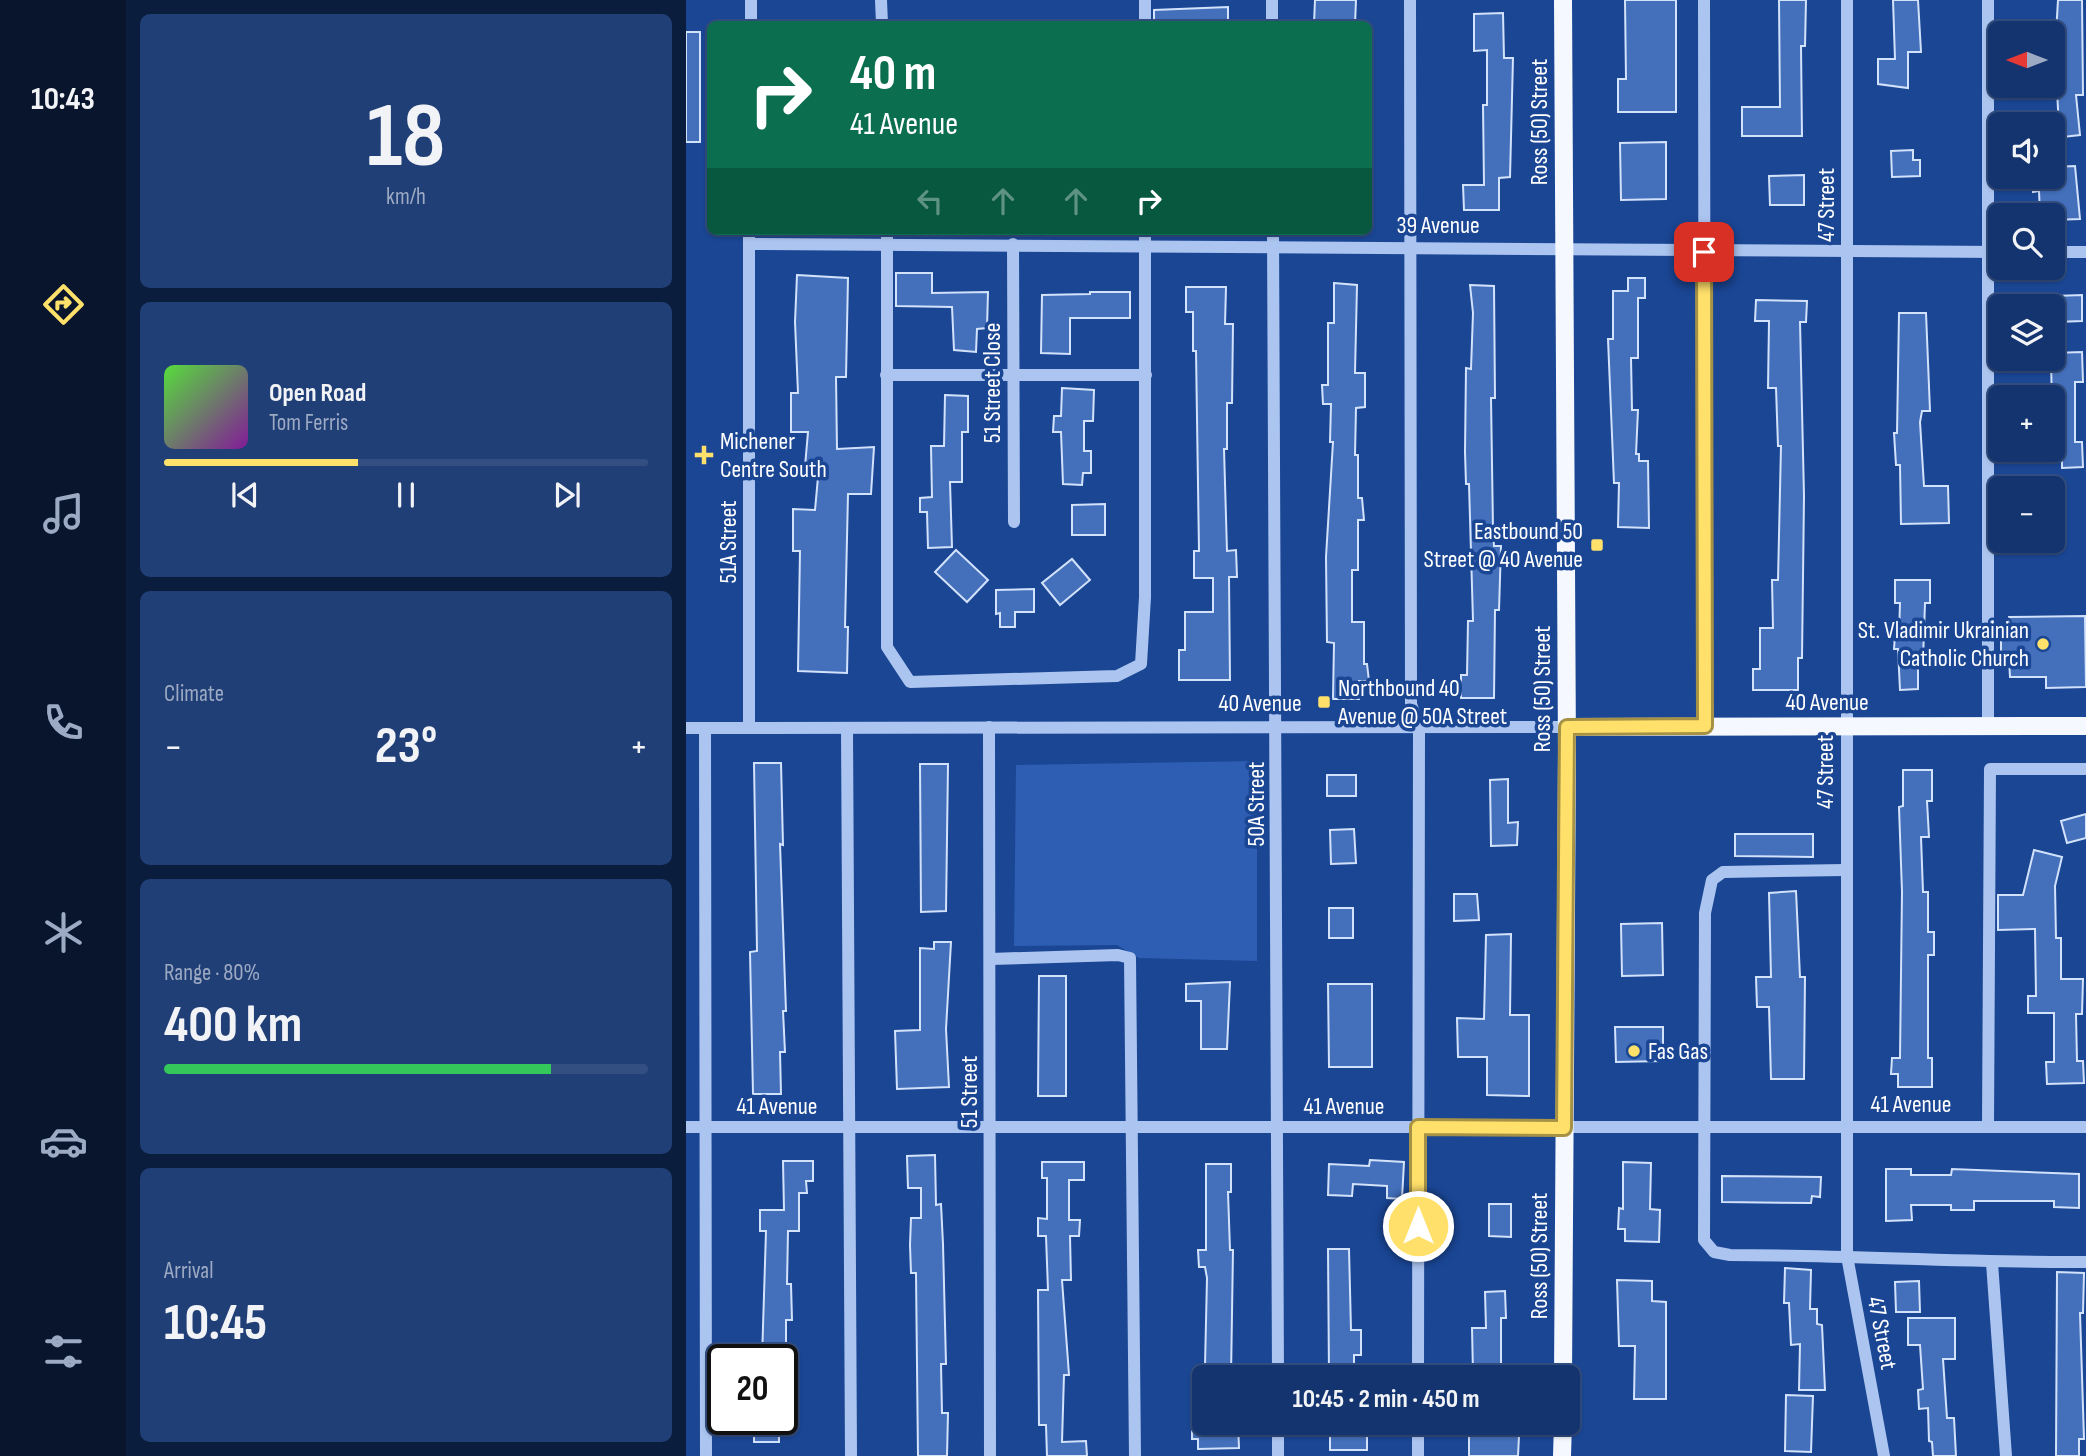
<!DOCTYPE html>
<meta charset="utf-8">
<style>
:root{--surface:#14346f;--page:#213f77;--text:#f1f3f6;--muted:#9daac3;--line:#334f82;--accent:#ffe06b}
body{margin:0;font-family:"Sofia Sans Condensed",sans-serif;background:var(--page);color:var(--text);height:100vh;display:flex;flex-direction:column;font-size:26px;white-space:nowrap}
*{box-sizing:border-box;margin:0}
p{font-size:23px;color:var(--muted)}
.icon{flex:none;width:38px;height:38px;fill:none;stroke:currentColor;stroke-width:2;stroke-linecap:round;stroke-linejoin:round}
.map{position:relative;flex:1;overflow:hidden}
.side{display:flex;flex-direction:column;gap:14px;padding:14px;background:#0b1d3d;width:560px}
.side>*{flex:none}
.banner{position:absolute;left:21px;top:21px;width:665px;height:214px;border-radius:10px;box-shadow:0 2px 5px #0004,0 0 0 2px var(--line);background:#0b6e4f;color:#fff;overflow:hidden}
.needle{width:46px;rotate:270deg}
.fabs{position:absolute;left:1302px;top:21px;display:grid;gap:14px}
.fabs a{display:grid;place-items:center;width:77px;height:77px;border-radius:10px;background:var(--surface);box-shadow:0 2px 5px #0004,0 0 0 2px var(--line);font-size:35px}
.speed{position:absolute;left:21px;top:1344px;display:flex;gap:14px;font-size:35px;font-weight:700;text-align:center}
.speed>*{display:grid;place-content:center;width:91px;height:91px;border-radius:50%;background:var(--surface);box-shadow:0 2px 5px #0004,0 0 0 2px var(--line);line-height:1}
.speed .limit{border:4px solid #111;border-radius:10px;background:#fff;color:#111}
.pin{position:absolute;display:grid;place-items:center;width:60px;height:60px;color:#fff;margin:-30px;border-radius:14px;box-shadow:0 4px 10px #0006}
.me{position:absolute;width:77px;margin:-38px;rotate:0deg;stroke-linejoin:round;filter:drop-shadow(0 0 5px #0008)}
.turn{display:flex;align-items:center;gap:24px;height:147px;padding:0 28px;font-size:32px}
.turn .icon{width:91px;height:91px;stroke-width:2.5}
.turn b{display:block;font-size:49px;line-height:60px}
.lanes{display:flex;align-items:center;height:66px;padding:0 28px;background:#0003;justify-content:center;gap:35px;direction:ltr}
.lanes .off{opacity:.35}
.big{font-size:52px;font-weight:700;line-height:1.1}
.side .widget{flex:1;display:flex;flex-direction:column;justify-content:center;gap:10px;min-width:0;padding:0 24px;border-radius:10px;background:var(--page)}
.side .dial{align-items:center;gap:0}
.dial b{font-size:91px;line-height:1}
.song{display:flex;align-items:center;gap:21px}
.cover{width:84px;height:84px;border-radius:10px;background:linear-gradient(135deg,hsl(110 70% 55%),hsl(290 70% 35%))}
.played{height:7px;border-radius:4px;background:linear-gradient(90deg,var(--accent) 40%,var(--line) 40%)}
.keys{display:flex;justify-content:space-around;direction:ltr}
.heat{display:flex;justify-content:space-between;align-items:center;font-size:38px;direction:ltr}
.charge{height:10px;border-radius:5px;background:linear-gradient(90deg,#34c759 80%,var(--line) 0)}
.trip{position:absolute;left:506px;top:1365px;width:388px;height:70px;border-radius:10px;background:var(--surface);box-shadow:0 2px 5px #0004,0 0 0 2px var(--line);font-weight:700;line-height:70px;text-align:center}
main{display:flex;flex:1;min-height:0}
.menu{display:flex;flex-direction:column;width:126px;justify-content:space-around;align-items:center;background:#08152c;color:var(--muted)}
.menu .icon{width:49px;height:49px}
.menu .active{color:var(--accent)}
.menu b{font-size:32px;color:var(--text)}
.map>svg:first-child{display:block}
.green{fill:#2e5eb3}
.building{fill:#436fbb;stroke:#d3e2fb;stroke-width:2}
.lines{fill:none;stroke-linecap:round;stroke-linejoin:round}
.minor{stroke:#acc5f0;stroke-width:12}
.major{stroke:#f5f8ff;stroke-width:18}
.route-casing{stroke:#a69246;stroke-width:18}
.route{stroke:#ffe06b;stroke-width:12}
.poi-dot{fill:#ffe06b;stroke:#1a4694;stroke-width:2.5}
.labels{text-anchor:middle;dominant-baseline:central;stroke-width:7;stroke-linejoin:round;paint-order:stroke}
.street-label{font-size:24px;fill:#fff;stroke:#1a4694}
.poi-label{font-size:24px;fill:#fff;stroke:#1a4694;text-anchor:start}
</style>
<main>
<nav class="menu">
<b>10:43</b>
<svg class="icon active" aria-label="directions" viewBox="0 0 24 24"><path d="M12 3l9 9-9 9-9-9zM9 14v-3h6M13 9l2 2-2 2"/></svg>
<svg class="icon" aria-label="music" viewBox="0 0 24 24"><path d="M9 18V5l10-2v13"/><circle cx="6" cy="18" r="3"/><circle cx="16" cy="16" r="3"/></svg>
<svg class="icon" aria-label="phone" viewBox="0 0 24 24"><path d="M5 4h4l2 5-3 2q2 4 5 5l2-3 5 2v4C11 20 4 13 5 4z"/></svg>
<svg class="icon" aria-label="climate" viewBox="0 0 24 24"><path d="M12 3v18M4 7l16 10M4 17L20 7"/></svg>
<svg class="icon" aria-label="car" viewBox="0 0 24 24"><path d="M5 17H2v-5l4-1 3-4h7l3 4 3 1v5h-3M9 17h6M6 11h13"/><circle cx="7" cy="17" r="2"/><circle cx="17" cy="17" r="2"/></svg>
<svg class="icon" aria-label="filters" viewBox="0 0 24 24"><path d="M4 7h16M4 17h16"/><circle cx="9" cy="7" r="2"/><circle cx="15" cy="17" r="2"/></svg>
</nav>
<section class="side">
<div class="widget dial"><b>18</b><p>km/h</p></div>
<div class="widget">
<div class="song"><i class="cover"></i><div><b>Open Road</b><p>Tom Ferris</p></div></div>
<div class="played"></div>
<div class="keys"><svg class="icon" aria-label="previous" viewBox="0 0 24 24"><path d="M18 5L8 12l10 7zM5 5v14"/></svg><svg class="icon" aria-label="pause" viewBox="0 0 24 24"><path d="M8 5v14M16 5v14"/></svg><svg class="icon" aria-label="next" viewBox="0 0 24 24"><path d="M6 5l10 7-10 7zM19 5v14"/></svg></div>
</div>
<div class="widget"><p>Climate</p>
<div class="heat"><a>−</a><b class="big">23°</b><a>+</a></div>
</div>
<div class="widget"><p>Range · 80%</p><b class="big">400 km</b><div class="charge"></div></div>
<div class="widget"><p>Arrival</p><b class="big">10:45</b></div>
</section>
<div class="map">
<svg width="1400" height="1456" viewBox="0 0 1400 1456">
<rect width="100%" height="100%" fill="#1a4694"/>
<polygon class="green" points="571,761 571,961 453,958 431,945 328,946 330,765"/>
<g class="building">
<polygon points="629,0 670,0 669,24 628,24"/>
<polygon points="939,0 990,0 990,112 932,112 932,79 940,79"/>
<polygon points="1093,0 1120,0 1119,46 1115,46 1116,136 1056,136 1056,107 1094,107"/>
<polygon points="1207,0 1232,0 1235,52 1222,52 1222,88 1192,84 1192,59 1209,59"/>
<polygon points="1372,0 1396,0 1397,95 1390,95 1394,135 1377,137 1376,129 1373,129 1369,50"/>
<polygon points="542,7 542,24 468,24 468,10"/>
<polygon points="817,13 818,58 827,58 824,177 813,178 813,210 778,210 777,185 798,185 797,105 801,105 801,50 788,51 788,14"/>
<rect x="0" y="32" width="14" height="110"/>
<polygon points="980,142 980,199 935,200 934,143"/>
<polygon points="1227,150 1227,160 1234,160 1234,176 1206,177 1205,151"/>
<polygon points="1389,166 1394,219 1367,220 1367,215 1354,215 1353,191 1347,192 1346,177 1367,177 1367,167"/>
<polygon points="1118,175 1118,205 1084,205 1083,176"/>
<polygon points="210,273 246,273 246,293 302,292 301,328 291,329 290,352 268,350 266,307 210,306"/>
<polygon points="111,275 162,278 160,377 150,377 151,449 188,447 185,494 162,494 159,627 162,627 161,673 112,671 114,551 107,551 107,509 129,510 132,477 118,478 122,432 105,432 105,393 112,393 109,322"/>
<polygon points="942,278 959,278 959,298 952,298 952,358 945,358 946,410 952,410 950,454 953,454 953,461 962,461 963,528 932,527 933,483 928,483 922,339 927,339 927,291 942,291"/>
<polygon points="648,283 671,285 669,373 679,373 679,407 670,408 669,455 672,455 672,498 676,498 678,520 672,520 672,570 666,570 666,622 678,622 678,664 681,664 683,681 673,681 673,699 647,699 648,643 641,642 640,557 647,442 644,442 645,404 637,404 636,385 642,385 642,323 648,323"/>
<polygon points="784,285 808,286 809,398 805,398 807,529 808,546 815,546 813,610 809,610 808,698 775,698 775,675 781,675 782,621 787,621 783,484 780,484 779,452 780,368 785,369 787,313"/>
<polygon points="500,287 540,287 539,324 547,324 546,403 541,403 541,449 538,449 541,551 550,550 551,577 543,577 544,680 493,680 493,650 499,650 499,612 527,612 527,578 508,578 508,551 513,551 510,351 507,351 507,312 500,312"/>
<polygon points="404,292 444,292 444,318 384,318 384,354 355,353 356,295 404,294"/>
<polygon points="1396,295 1396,321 1370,322 1369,296"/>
<polygon points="1070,300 1121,301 1120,322 1114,322 1118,496 1116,658 1112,658 1112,690 1067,690 1067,669 1074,669 1074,628 1087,628 1086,580 1092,580 1095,446 1092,446 1090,388 1082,388 1083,321 1069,321"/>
<polygon points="1213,313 1240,313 1244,411 1236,411 1234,422 1238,486 1262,486 1263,523 1215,524 1214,465 1210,465 1208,433 1211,433"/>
<polygon points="1396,352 1397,382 1389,382 1389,442 1396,442 1397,467 1376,468 1376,457 1367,458 1365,359 1367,353"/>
<polygon points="376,388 408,390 407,421 398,421 398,451 405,451 405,473 397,473 396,485 377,484 375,432 367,432 368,416 375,416"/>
<polygon points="259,395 282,396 282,432 276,432 276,482 264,482 266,547 242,548 241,512 234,512 234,498 246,497 245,446 258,446"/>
<polygon points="419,504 419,535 386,535 386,505"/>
<polygon points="270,550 302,580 281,602 249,572"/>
<polygon points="386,559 404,580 374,605 356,583"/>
<polygon points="1209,580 1244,580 1244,603 1239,603 1237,660 1232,659 1232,689 1214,690 1212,649 1208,649 1209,635 1213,635 1214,603 1209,603"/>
<polygon points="348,589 348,612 329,612 329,627 314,627 314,613 310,614 310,590"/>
<polygon points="1399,616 1400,687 1360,688 1360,677 1324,677 1323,659 1315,659 1315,628 1324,628 1323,617"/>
<polygon points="68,763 95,763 97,845 94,844 100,1011 97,1011 99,1052 94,1052 95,1094 67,1094 64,952 71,951"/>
<polygon points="234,764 262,764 260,911 235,912"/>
<polygon points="1217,770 1246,770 1246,801 1241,801 1243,837 1235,837 1237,892 1242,892 1242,932 1248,932 1248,955 1242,955 1242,1058 1246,1058 1246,1087 1212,1087 1212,1074 1205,1074 1206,1058 1214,1058 1216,892 1213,807 1217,806"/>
<rect x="641" y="775" width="29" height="21"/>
<polygon points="822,779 822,823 832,822 831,845 805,846 804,780"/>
<polygon points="1400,814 1400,838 1381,843 1375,821"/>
<polygon points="668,829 670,863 645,864 644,830"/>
<polygon points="1049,834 1127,834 1127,857 1049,856"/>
<polygon points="1348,850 1376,857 1369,886 1370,938 1375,938 1375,979 1397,979 1396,1014 1390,1014 1391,1061 1397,1061 1398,1083 1361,1084 1360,1062 1368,1062 1368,1013 1342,1013 1342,996 1350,996 1349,929 1312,930 1312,895 1337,895"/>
<polygon points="1110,891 1114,977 1119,977 1118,1079 1085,1079 1083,1007 1071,1007 1070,977 1085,977 1083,893"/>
<polygon points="768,894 791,894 793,920 768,921"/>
<rect x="643" y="908" width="24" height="30"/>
<polygon points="976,923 977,975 936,976 935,924"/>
<polygon points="825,934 824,1015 843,1015 843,1096 801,1095 801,1057 772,1057 771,1018 798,1019 800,935"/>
<polygon points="248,942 265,942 260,1029 263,1087 211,1089 209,1031 234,1030 234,948 248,949"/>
<polygon points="353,976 380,976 380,1096 352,1096"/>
<polygon points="544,982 541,1049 515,1049 515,1001 500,1001 500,984"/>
<polygon points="642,984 686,984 686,1067 643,1067"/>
<polygon points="929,1027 977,1027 977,1061 930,1062"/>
<polygon points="249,1155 250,1205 255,1204 257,1244 260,1364 255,1364 256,1413 262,1413 261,1456 232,1456 230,1273 225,1273 224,1245 225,1218 235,1218 235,1188 222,1188 221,1156"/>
<polygon points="684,1160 718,1162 716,1199 701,1198 701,1186 667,1184 666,1196 642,1195 643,1164 683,1166"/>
<polygon points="97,1161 127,1161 127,1181 120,1181 121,1193 113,1193 113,1231 102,1231 101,1284 105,1284 106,1320 100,1320 100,1359 76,1359 80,1231 74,1231 74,1210 98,1210"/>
<polygon points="356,1162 398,1162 398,1180 383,1180 383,1220 394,1220 393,1236 384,1236 385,1280 376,1280 383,1375 378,1375 376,1442 400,1441 401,1456 361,1456 360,1425 353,1425 352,1290 362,1290 360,1236 352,1236 352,1218 361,1219 361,1178 356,1178"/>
<polygon points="937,1162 965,1163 964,1209 974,1210 973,1242 939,1241 939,1229 932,1229 933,1208 937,1209"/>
<polygon points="520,1164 545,1164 545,1192 542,1192 544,1250 547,1250 545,1377 528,1377 528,1366 519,1366 521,1278 519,1267 513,1267 512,1250 520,1250"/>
<polygon points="1200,1169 1225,1169 1225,1175 1265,1175 1266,1169 1393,1174 1393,1208 1368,1207 1368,1201 1288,1201 1288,1210 1265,1210 1265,1205 1225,1205 1226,1220 1200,1221"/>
<polygon points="1036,1176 1135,1177 1134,1197 1126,1196 1125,1203 1036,1202"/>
<polygon points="803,1204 825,1204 825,1237 803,1236"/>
<polygon points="642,1249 663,1249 665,1330 675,1330 675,1355 668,1355 668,1377 643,1377"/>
<polygon points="1099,1268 1125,1270 1124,1309 1131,1309 1131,1324 1136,1325 1139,1390 1113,1390 1114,1344 1105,1345 1103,1303 1098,1303"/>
<polygon points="1371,1272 1398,1273 1397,1313 1394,1313 1398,1439 1393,1439 1393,1456 1370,1456"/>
<polygon points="931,1280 966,1281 966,1301 980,1302 980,1399 948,1399 949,1346 933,1346"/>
<polygon points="1233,1281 1234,1312 1210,1312 1209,1282"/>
<polygon points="819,1291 820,1318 815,1318 815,1377 799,1377 799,1373 787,1373 786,1328 800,1328 799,1292"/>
<polygon points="1222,1318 1269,1318 1269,1359 1257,1359 1261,1418 1268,1418 1270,1456 1247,1456 1246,1442 1243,1441 1242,1408 1233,1409 1232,1390 1237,1389 1234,1345 1222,1345"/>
<polygon points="1100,1395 1127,1396 1125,1452 1099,1451"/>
<rect x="68" y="1419" width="25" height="23"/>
<polygon points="506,1423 552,1423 553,1448 512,1449 512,1439 506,1439"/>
<polygon points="644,1423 668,1423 668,1435 681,1435 681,1450 644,1450"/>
<polygon points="783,1434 833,1436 832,1456 783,1456"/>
</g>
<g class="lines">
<g class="minor">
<polyline points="195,0 196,24"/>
<polyline points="586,0 586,24"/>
<polyline points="724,0 725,704 733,727 732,1377"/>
<polyline points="1018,0 1019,726"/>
<polyline points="1161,0 1161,1256 1198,1456"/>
<polyline points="1302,0 1302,726"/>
<polyline points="65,24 65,0"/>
<polyline points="459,24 459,0"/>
<polyline points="201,231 201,647 224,682 431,676 455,664 459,597 459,231"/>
<polyline points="587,231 592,1377"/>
<polyline points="63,244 1314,252"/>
<polyline points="327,244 328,522"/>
<polyline points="1367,252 1400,252"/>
<polyline points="200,375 460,375"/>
<polyline points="303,727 304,1456"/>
<polyline points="0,728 881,727"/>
<polyline points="19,728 20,1456"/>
<polyline points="63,728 63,231"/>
<polyline points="161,728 165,1456"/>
<path d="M1160 870 1037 872 1026 880 1019 913 1018 1240 1028 1252 1044 1255C1163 1255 1281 1263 1400 1262"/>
<polyline points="304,959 432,955 444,958 449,1456"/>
<polyline points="1302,1126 1304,769 1400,769"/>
<polyline points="0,1127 1400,1127"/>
<polyline points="1306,1263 1320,1456"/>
<polyline points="592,1423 592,1456"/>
<polyline points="732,1423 732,1456"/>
</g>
<g class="major">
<polyline points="881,727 1400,726"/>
<polyline points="877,1377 881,753 877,0"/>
<polyline points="876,1456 877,1423"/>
</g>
</g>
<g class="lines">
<defs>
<polyline id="route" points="732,1226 732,1127 878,1128 881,727 1019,726 1018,252"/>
</defs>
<use href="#route" class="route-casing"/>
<use href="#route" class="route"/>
</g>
<g class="poi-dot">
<path d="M14.5 444.5h7v7h7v7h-7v7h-7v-7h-7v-7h7z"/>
<rect x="904" y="538" width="14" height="14" rx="3.5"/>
<circle cx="1357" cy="644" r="7"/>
<rect x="631" y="695" width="14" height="14" rx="3.5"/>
<circle cx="948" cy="1051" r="7"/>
</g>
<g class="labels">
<g class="street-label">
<text transform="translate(853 122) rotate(-90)">Ross (50) Street</text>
<text transform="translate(1140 205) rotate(-90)">47 Street</text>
<text x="752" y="225">39 Avenue</text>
<text transform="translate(306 383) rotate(-90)">51 Street Close</text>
<text transform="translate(42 542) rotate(-90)">51A Street</text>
<text transform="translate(856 689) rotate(-90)">Ross (50) Street</text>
<text x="1141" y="702">40 Avenue</text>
<text x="574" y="703">40 Avenue</text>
<text transform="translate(1139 772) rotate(-90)">47 Street</text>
<text transform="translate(570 804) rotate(-90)">50A Street</text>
<text transform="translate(283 1092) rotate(-90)">51 Street</text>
<text x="1225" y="1104">41 Avenue</text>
<text x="91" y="1106">41 Avenue</text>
<text x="658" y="1106">41 Avenue</text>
<text transform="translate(853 1256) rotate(-90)">Ross (50) Street</text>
<text transform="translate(1196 1333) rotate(79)">47 Street</text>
</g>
<g class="poi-label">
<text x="34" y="441">Michener<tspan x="34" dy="28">Centre South</tspan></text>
<text x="897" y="531" text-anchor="end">Eastbound 50<tspan x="897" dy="28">Street @ 40 Avenue</tspan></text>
<text x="1343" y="630" text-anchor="end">St. Vladimir Ukrainian<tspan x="1343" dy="28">Catholic Church</tspan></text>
<text x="652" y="688">Northbound 40<tspan x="652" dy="28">Avenue @ 50A Street</tspan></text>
<text x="962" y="1051">Fas Gas</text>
</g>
</g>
</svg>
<div class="fabs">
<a><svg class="needle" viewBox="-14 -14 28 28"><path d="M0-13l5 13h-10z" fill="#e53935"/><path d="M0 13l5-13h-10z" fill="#9daac3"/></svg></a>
<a><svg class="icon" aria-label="sound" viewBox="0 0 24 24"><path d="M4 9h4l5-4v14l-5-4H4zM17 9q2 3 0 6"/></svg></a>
<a><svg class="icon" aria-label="search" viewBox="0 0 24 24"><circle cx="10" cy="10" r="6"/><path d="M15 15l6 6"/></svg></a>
<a><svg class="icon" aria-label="layers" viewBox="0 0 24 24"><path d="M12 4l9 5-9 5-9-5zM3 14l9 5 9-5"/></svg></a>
<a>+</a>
<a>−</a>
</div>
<div class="speed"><div class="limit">20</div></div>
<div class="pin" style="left:1018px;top:252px;background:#d93025"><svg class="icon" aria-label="arrive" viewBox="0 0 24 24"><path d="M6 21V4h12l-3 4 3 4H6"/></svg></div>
<svg class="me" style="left:732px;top:1226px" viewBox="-20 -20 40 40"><circle r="17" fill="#ffe06b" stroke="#fff" stroke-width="3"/><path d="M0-11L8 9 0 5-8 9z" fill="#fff"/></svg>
<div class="trip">10:45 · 2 min · 450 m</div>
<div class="banner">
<div class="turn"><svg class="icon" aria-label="right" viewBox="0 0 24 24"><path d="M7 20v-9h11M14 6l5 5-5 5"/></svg><div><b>40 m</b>41 Avenue</div></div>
<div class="lanes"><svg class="icon off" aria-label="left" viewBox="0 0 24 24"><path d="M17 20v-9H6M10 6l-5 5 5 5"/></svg><svg class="icon off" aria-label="ahead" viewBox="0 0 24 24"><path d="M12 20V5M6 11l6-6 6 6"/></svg><svg class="icon off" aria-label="ahead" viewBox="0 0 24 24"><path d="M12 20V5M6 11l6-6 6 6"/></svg><svg class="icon" aria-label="right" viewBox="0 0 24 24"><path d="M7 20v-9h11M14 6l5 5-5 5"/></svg></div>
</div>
</div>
</main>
